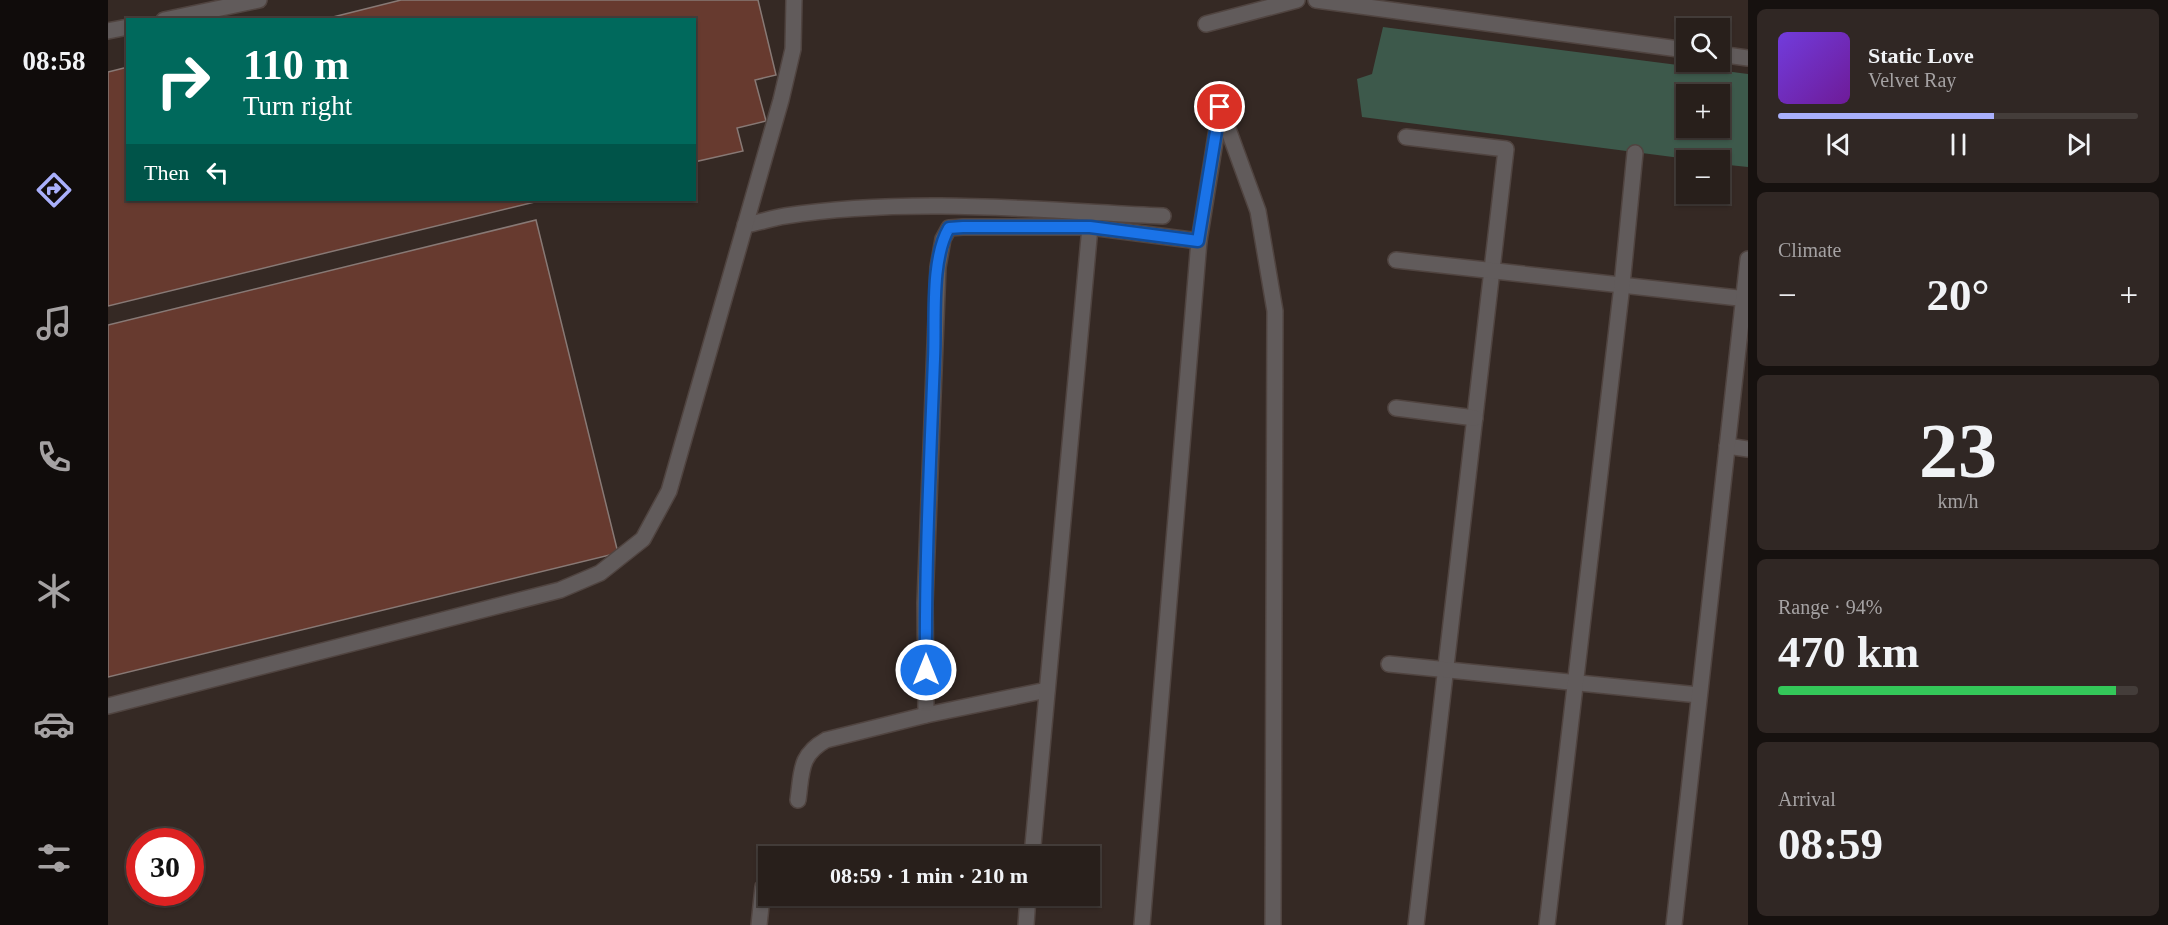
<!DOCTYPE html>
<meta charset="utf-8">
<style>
:root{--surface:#281f1b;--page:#302724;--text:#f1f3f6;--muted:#a5a2a3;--line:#443d3a;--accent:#a9b0fc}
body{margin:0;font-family:Georgia,serif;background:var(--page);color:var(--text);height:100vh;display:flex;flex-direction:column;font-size:22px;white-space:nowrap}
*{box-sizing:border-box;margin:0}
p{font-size:20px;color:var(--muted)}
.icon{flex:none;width:33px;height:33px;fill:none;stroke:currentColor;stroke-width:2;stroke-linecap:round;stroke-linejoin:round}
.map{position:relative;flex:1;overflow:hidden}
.details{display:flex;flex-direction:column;gap:9px;padding:9px;background:#16110f;width:420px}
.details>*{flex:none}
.hud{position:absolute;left:18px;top:18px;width:570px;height:183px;border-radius:0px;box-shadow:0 2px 4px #0004,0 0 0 2px var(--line);background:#00695c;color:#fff;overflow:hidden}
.fabs{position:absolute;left:1568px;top:18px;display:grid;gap:12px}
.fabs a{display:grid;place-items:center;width:54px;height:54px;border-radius:0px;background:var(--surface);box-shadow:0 2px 4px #0004,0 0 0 2px var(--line);font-size:30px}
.speed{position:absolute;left:18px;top:828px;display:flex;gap:12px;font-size:30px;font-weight:700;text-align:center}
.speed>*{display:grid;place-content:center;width:78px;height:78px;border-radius:50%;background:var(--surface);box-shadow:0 2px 4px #0004,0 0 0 2px var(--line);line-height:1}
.speed .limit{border:9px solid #d22;background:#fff;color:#111}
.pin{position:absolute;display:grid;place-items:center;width:51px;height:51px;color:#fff;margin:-26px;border:3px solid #fff;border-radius:50%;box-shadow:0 2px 6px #0007}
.me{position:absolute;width:66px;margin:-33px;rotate:0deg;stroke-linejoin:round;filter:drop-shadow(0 0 4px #0008)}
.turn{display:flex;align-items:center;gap:21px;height:126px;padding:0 18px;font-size:27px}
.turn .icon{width:78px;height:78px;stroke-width:2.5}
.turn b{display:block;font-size:42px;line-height:51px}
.then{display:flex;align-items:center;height:57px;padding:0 18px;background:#0003;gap:12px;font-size:22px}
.big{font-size:45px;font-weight:800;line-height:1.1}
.details .widget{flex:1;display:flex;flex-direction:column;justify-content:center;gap:9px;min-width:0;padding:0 21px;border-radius:9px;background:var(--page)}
.details .dial{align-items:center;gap:0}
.dial b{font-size:78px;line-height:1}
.song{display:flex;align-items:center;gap:18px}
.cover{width:72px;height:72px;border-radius:9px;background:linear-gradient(135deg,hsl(260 70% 55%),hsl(280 70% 35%))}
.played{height:6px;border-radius:3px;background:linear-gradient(90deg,var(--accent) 60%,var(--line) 60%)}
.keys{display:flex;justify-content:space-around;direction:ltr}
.heat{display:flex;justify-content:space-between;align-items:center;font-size:33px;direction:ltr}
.charge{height:9px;border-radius:4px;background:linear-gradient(90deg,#34c759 94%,var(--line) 0)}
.trip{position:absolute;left:650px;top:846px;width:342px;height:60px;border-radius:0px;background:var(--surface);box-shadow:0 2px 4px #0004,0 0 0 2px var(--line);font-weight:800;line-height:60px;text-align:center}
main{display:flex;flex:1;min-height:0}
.menu{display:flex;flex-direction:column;width:108px;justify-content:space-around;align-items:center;background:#100c0b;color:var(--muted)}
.menu .icon{width:42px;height:42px}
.menu .on{color:var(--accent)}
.menu b{font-size:27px;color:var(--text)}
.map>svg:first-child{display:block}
.green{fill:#3d594b;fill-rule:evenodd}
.building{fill:#673a2f;stroke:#887975;stroke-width:1.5}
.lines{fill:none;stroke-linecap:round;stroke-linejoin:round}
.service-casing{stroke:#504440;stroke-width:18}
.minor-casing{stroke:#504440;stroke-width:18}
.service{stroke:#615b5b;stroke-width:15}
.minor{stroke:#615b5b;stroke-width:15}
.route-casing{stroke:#114b97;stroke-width:15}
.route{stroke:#1a73e8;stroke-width:10}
</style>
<main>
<nav class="menu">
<b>08:58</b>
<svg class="icon on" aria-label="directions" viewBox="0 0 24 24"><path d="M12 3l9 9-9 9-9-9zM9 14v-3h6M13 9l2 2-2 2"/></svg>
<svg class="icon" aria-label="music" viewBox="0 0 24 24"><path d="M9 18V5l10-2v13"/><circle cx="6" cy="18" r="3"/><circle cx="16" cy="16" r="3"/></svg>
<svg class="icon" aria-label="phone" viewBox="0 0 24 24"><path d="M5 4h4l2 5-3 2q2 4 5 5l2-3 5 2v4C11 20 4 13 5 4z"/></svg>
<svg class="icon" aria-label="climate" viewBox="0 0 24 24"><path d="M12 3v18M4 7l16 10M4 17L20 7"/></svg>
<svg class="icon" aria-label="car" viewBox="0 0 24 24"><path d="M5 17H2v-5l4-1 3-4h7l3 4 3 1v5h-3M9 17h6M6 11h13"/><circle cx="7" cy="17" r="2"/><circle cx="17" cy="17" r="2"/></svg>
<svg class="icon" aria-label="filters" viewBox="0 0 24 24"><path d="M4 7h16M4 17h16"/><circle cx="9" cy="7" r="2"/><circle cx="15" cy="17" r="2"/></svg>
</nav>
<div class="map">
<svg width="1640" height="925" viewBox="0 0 1640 925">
<rect width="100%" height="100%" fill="#352924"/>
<path class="green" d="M1275 27 1640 74V167L1611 164V160H1588L1254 117 1249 79 1264 74ZM1578 94H1611V128H1578Z"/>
<g class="building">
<polygon points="293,0 650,0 668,75 647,80 658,121 629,128 635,151 586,162 586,20 213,20"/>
<polygon points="20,67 20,200 435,200 0,306 0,72"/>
<polygon points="428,220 510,553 0,677 0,325"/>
</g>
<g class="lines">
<defs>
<g id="service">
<polyline points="56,20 151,0"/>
<polyline points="0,31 20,27"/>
<path d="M637 225C650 223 664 218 677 216 801 197 930 210 1055 216"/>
<polyline points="0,706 452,590 492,573 535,539 561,491 673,100 685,49 686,0"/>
</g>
<g id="minor">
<polyline points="1208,0 1578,50"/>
<polyline points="1098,24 1189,0"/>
<polyline points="1611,54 1640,58"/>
<polyline points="1112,107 1150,211 1167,311 1165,925"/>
<polyline points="1298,137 1398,149 1308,925"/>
<polyline points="1288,260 1640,299"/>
<polyline points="1288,408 1367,418"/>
<polyline points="1619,446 1640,449"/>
<polyline points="1281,664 1591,695"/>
<polyline points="818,715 817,603 830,267 835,239 841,228 855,227 982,227 1091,241"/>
<path d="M690 800C694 772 691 755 718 740L818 715 939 690"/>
<polyline points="924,856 982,227"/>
<polyline points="651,925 655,887"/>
<polyline points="918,925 920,896"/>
<polyline points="1034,925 1091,241 1112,110"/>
<polyline points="1439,925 1514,285 1527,153"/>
<polyline points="1566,925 1640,259"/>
</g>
</defs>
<use href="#service" class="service-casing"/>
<use href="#minor" class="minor-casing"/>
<use href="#service" class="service"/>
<use href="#minor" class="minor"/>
</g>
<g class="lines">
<defs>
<path id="route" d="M818 670C817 567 822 463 826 359 828 322 822 260 841 228L855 227H982L1090 241 1112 107"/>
</defs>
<use href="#route" class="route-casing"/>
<use href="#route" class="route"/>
</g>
</svg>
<div class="fabs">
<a><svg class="icon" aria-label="search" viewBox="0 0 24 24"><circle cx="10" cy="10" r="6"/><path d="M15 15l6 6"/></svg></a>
<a>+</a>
<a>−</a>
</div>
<div class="speed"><div class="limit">30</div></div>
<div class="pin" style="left:1112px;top:107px;background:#d93025"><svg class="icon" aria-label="arrive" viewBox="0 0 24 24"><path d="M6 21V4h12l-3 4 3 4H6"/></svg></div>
<svg class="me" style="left:818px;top:670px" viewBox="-20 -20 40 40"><circle r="17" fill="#1a73e8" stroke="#fff" stroke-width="3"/><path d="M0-11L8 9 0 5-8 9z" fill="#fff"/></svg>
<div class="trip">08:59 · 1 min · 210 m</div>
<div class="hud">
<div class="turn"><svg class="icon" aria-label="right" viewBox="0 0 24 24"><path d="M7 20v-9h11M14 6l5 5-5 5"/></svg><div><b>110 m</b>Turn right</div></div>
<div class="then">Then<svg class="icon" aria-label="left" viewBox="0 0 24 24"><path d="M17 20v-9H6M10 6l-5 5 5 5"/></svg></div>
</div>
</div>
<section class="details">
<div class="widget">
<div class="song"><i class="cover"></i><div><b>Static Love</b><p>Velvet Ray</p></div></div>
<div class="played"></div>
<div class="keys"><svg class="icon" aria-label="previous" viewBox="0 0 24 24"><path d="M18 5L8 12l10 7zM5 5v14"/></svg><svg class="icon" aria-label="pause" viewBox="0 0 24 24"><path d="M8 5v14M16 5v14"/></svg><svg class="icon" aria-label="next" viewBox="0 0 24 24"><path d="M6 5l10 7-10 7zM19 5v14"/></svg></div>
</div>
<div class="widget"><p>Climate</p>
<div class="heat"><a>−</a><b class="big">20°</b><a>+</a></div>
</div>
<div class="widget dial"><b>23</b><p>km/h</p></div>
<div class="widget"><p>Range · 94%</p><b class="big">470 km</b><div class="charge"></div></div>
<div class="widget"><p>Arrival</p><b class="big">08:59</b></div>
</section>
</main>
